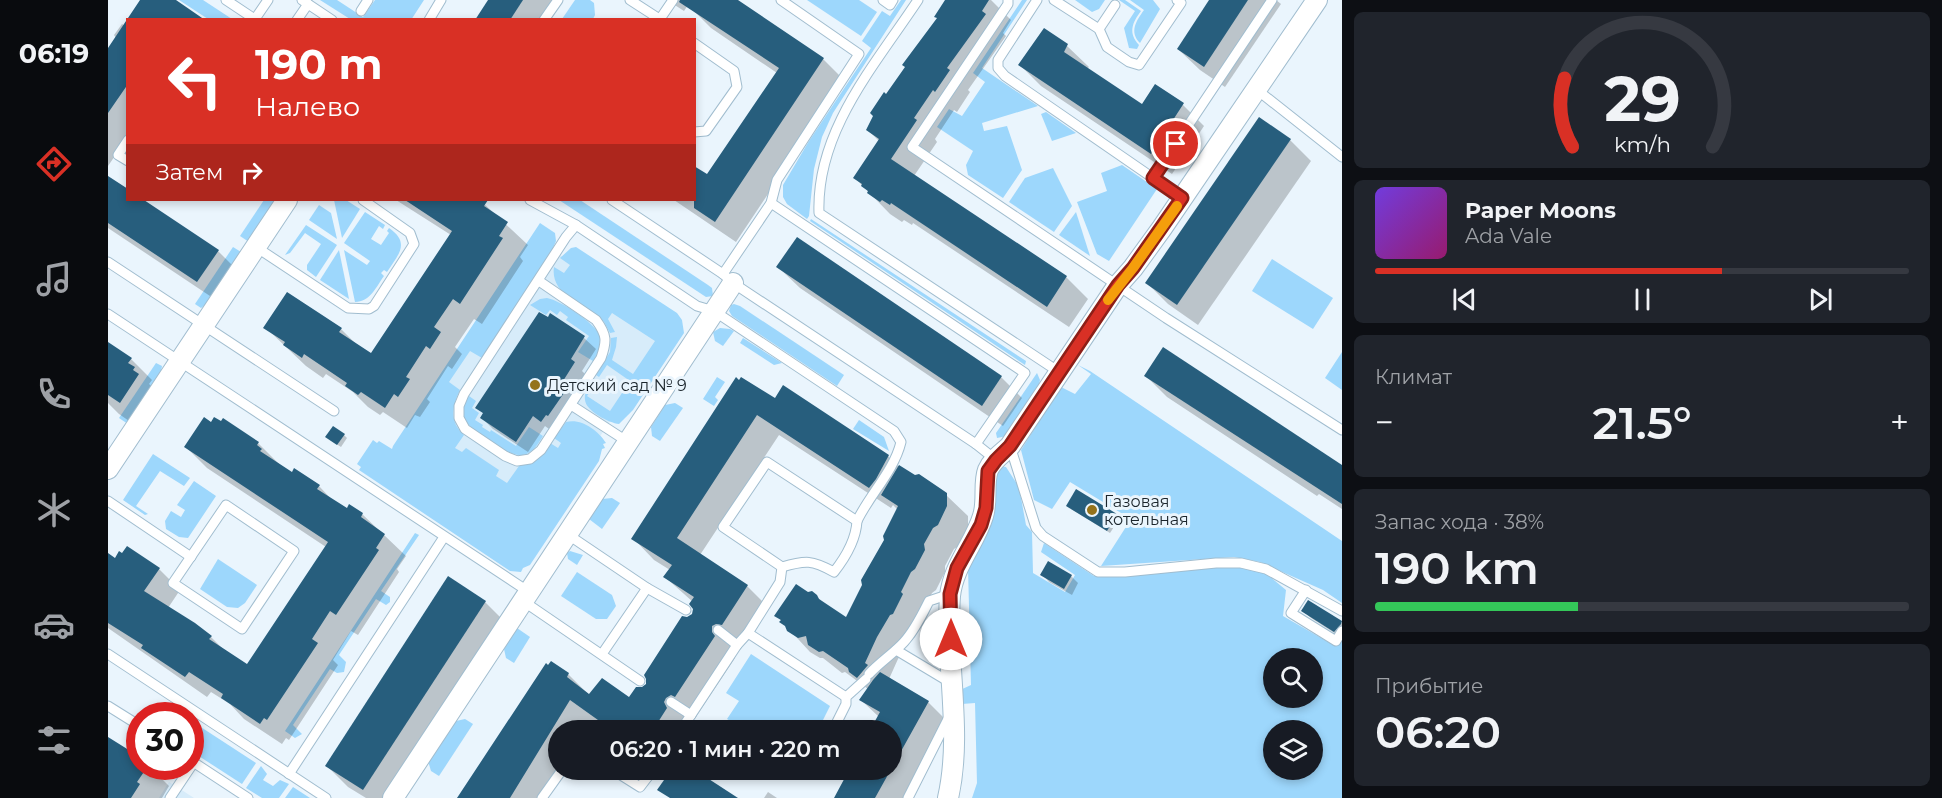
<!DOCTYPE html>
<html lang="ru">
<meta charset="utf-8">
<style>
:root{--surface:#171b24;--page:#20242c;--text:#f1f3f6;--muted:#9ea1a6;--line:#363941;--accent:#d93025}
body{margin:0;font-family:Montserrat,sans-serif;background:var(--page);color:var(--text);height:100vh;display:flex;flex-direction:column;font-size:22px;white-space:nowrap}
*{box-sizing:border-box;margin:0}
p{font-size:20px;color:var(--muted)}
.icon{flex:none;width:33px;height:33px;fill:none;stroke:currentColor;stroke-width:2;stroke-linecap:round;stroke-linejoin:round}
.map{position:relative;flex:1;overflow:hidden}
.details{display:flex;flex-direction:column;gap:12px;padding:12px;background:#0d0f14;width:600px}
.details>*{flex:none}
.banner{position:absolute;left:18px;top:18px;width:570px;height:183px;border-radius:0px;box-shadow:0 3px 9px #0003;background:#d93025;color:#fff;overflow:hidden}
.tools{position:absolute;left:1155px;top:648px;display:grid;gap:12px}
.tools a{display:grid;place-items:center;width:60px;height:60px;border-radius:50%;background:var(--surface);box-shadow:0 3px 9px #0003;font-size:30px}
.speed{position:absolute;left:18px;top:702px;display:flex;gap:12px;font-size:30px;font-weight:700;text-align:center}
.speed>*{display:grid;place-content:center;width:78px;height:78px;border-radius:50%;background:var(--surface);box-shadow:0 3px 9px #0003;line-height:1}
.speed .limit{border:9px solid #d22;background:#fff;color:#111}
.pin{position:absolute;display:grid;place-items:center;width:51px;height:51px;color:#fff;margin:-26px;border:3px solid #fff;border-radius:50%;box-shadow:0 2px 6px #0007}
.me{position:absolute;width:66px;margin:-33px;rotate:0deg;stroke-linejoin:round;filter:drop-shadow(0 0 4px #0008)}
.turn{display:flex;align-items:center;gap:21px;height:126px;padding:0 30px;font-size:27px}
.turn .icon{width:78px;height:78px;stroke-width:2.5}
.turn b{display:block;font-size:42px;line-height:51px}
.then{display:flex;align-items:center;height:57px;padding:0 30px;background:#0003;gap:12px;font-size:22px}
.big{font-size:45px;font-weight:600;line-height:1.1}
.details .card{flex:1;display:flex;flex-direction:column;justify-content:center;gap:9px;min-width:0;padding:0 21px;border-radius:9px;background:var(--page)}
.details .dial{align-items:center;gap:0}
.dial svg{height:156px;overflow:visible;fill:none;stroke:var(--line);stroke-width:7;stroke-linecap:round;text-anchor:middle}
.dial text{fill:var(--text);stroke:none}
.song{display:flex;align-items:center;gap:18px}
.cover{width:72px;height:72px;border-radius:9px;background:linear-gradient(135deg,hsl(260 70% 55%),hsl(320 70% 35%))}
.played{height:6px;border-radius:3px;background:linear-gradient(90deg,var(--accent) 65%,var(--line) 65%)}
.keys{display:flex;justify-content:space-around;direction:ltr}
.heat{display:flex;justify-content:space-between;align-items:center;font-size:33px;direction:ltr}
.charge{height:9px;border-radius:4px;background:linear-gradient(90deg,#34c759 38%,var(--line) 0)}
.trip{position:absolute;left:440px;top:720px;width:354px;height:60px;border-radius:30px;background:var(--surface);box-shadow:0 3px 9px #0003;font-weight:600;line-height:60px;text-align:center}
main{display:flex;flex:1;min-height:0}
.tabs{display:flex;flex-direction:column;width:108px;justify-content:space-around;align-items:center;background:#090b0e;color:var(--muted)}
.tabs .icon{width:42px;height:42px}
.tabs .current{color:var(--accent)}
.tabs b{font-size:27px;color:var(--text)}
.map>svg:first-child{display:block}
.built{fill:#d7ecfa}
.green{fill:#9dd7fc;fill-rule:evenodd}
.shadow{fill:#0003}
.building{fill:#275e7d}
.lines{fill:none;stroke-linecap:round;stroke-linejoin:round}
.service-casing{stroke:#a1bdcf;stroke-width:11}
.minor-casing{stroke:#a1bdcf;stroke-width:22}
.service{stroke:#fff;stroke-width:9}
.minor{stroke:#fff;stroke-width:20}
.route-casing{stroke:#8d1f18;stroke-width:15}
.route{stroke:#d93025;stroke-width:10}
.slow{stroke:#f59e0b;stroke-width:10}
.poi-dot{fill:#94731b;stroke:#eaf5fd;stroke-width:2}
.labels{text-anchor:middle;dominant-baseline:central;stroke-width:6;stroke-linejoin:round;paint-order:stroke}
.poi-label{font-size:16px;fill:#1b252c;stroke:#eaf5fd;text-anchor:start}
</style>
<main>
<nav class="tabs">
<b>06:19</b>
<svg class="icon current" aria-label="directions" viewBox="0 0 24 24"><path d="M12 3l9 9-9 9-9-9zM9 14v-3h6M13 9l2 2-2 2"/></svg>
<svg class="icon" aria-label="music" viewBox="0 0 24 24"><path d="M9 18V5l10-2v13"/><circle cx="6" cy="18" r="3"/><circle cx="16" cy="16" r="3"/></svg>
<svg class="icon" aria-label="phone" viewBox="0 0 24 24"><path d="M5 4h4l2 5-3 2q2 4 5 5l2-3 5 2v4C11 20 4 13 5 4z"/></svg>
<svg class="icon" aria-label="climate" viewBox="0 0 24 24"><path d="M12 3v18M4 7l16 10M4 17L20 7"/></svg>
<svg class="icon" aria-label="car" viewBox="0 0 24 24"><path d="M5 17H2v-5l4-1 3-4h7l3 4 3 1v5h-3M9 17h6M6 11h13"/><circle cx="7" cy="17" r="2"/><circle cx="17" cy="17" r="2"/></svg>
<svg class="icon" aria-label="filters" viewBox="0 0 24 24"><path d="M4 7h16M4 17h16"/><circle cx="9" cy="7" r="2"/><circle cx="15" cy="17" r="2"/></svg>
</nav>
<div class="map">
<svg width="1234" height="798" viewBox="0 0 1234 798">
<rect width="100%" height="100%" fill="#eaf5fd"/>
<g class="built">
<polygon points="439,246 465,264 555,341 421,544 284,452"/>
<polygon points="61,782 69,787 86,798 51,798"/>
</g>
<g class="green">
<polygon points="71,0 95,0 124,19 100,19"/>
<polygon points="212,0 229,0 255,17 267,0 316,0 303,20 242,19"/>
<polygon points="467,0 482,0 486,3 487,15 485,19 454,19"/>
<polygon points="699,0 751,0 769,12 753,36"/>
<polygon points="793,0 798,0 725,113 714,137 706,169 701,216 699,219 679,204 675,197 675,185 701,141 763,48 754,41 774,11 782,16"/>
<polygon points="914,0 919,0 874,68 930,106 874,123 876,131 899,126 914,170 895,198 860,175 858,165 865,151 829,127 841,109 854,116 877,82 865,73"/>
<polygon points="967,0 997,0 991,9 984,12"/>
<path d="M1011 0H1017L1033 11C1024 23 1020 33 1031 45L1029 49 1021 48 1016 28 1027 11Z"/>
<path d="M1022 0H1045L1052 9 1032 43C1021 32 1028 21 1036 10Z"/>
<polygon points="938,112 968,133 944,141 933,114"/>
<polygon points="1014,165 1049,189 1001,261 989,254 969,202 999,191 993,173"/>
<polygon points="945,168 964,206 946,232 901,202 917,178"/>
<polygon points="156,200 167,200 166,204 141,242 132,236"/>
<polygon points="226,200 238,200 252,209 234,238"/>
<polygon points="451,200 472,200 600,285 604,288 605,296 598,297"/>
<polygon points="211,205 223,213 229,239 201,220"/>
<path d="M257 212 277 225 275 229 271 226 263 239 273 245 281 233 279 231 281 228C303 243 290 255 279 272L276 270 273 273 276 276C268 287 262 302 247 302L236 250 259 265 262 261 236 243Z"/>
<polygon points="968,212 982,256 951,235"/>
<polygon points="703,219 918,361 917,365 702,221"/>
<path d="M432 223 447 233 448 241 442 255 374 358 362 351 341 382 352 390C344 406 341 422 356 435L347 448 354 452 358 448 391 470 388 476 399 483 411 466C427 463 434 456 442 443L450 448 453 443 446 438 458 422C473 418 490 430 498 443L495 444 497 448 494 449 491 461 422 565 415 568 413 572 402 571 251 470 253 467 249 464 265 440 269 443 271 441 284 449 285 446Z"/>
<polygon points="198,225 229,245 208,277 199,270 199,265 213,244 197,233 182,253 177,255"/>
<polygon points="125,247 133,252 102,301 93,308 87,304"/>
<path d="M468 247 569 313 574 320 576 333 525 410 511 424C501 423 478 411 477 400 476 394 480 387 483 382L487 385 479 396 502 411 522 381 499 365 491 377 488 375 502 352 503 338 509 337 508 347 504 360 525 374 547 341 504 313 500 319 507 332 502 333 496 322 490 316C472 304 442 293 446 267L456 273 462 265 452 258 463 248Z"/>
<polygon points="231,250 241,299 212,280"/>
<polygon points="1164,259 1225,298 1205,329 1144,291"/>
<path d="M439 298C452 300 493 326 493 340 494 348 489 355 485 361L470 352 481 336 458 320 460 317 452 311 449 315 442 310 438 315 422 305 432 299Z"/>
<polygon points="626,304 632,306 736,375 729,386 624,316 621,311 623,305"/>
<polygon points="612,328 622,329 626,331 615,346 607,341 605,332"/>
<polygon points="635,338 674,363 666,365 632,343"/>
<polygon points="1234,352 1234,390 1217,378"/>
<polygon points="48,363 54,366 53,371 20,424 11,418"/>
<polygon points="970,365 982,371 1234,541 1234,603 1215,590 1152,562 1126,557 993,566 1023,519 962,482 944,509 926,500 913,450 953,387 967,394 983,374"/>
<polygon points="929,373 932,380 930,389 899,436 889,438 888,433"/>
<polygon points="609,377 617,382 607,397 610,400 606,406 595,399"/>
<path d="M361 396 368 401 364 408 371 413 367 420 375 425 374 427 382 432 383 430 408 446 421 427 435 436C430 444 425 453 415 455 402 458 360 430 356 418 353 410 357 402 361 396Z"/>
<polygon points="567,403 575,408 552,441 544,436 543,427 557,405"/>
<polygon points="751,420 776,437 781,451 745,429"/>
<polygon points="45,454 82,478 76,486 52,471 28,506 40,514 37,515 15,500"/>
<path d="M892 466 898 467 911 487 918 525 924 532 925 573 957 592 967 575 933 552 936 543 986 576 1130 566 1154 570 1178 590 1175 616 1227 646 1234 637V798H864L869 783 867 703 854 704 850 691 863 685 860 568 888 470ZM1166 658H1204V698H1166ZM1166 730H1204V770H1166Z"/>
<polygon points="86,481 108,496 80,538 71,537 58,529 57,521 63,511 73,517 77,510 69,505"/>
<polygon points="504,498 512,503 494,529 481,519 494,499"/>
<polygon points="307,533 311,535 273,591 282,597 282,602 278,605 268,599 231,655 238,662 236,672 229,673 222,669 185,725 194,734 187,738 177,731"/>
<polygon points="462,551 475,555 469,565 460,559 459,553"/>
<polygon points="110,559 149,585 137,603 130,608 119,607 92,589"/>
<polygon points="469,572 504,595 508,606 499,619 488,619 453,596"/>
<polygon points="409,628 422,637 406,663 398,658 396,649"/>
<polygon points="643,654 722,706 710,730 637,730 619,719 631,701 618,693"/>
<polygon points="357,719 365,724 331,776 323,771 320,761 348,721"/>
<polygon points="82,720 148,763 134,784 83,751"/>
<polygon points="153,766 159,774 155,780 165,786 172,780 181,784 171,798 154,798 138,788"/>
<polygon points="185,787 202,798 177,798"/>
</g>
<g class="shadow">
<polygon points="382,0 451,0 438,20 368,20"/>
<polygon points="559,0 627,0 715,59 736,80 628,242 566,200 586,200 669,73 603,28 580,5 576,11"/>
<polygon points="839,0 883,0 903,20 895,33 898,36 860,90 862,92 849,112 846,110 827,139 829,142 806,176 958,277 980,299 961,327 805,223 804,225 796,220 794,222 782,214 747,178 771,141 760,130 779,96 830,18"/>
<polygon points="1103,0 1168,0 1173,4 1117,87 1092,70 1070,49"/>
<polygon points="20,22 20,137 0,166 0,51 8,38 6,35 14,24 17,26"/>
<polygon points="936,30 959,46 981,67 979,69 1034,106 1075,105 1096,126 1064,174 933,86 912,65"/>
<polygon points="1182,140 1203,161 1090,325 1060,304 1039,283"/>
<polygon points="0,177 20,200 33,200 110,251 131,272 111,302 0,228"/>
<polygon points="288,200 372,200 420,245 412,257 415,261 374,324 366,319 347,347 354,354 344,369 340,366 319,399 322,402 312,417 307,415 299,428 275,412 272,415 260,407 245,392 218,374 215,378 198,366 157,327 179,294 233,329 251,347 264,355 343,235"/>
<polygon points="670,267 893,377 914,398 895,426 692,288"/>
<polygon points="443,315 476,338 488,349 474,371 478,375 445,432 437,426 420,452 385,429 374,418 376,414 369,408"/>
<polygon points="0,344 23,359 44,380 41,384 47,389 24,423 11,414 0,403"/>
<polygon points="1056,349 1234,468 1234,509 1211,494 1209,496 1059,397 1038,376"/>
<polygon points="629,380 780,456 790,466 838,495 860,516 860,527 851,546 846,549 837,566 837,572 828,590 824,593 814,614 815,617 790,659 781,679 820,702 841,723 800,798 728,798 743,770 783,770 783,730 763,730 771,717 753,700 760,689 737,672 734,673 715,658 712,658 702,652 668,615 700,594 708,596 719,606 738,619 778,540 790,510 785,505 783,508 671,435 592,555 639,586 660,607 635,645 630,644 624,654 627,658 588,717 585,716 577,725 579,730 498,730 484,720 477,730 450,730 450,770 436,798 351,798 460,674 482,696 522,699 539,685 579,618 585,615 586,609 585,602 557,577 562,570 546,560 525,538"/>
<polygon points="236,435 239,438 233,447 222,440"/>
<polygon points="150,443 171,464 184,474 211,486 226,502 239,510 242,506 254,514 298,556 289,569 291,572 250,635 243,631 225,660 230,665 181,740 178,738 174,744 136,719 122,704 103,692 99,697 0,628 0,565 51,569 72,590 60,608 103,637 117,651 140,666 218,547 99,468 78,447"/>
<polygon points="969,491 1011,519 1002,533 963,509"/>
<polygon points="934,574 963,576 970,583 964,595 941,582"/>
<polygon points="377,602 398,623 285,798 258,798 240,787 219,766"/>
<polygon points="1201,602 1234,623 1234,638 1203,618 1195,611"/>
<polygon points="0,739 32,766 41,766 61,786 54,798 0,798"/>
<polygon points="660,792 669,798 656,798"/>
</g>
<g class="building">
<polygon points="32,0 68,0 97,20 20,20 20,84 0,113 0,48"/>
<polygon points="380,0 415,0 402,20 367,20"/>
<polygon points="572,0 630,0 716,58 607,222 586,208 586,166 599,174 671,68 571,2"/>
<polygon points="837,0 881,0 874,11 878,14 839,68 842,70 827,92 825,90 806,118 809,120 783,159 959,276 939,307 783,203 782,205 774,200 772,202 759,193 760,191 753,186 754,184 745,178 771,139 758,130 765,116 762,113 776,92 778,94 797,67 794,65 829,18 826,17"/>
<polygon points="1101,0 1140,0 1096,67 1069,49"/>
<polygon points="936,28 960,44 956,52 1034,104 1047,84 1076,103 1043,154 910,65"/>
<polygon points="1151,117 1183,139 1069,305 1037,283"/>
<polygon points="0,176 20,189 20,200 36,200 111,250 89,282 0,223"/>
<polygon points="297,200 380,200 376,206 400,222 391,236 395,238 352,304 345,299 326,327 333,332 322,349 318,346 298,377 302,379 290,397 286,394 277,408 253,392 250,395 237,386 239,383 196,354 194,358 175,345 177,342 155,328 179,292 234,328 231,332 263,353 344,231"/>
<polygon points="689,237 894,376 874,406 668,267"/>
<polygon points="431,312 440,317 442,313 477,336 463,359 467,362 450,389 456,393 440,416 438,415 433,422 425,416 408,442 372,418 375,413 367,408"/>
<polygon points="0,342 24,358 20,363 27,367 25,370 31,374 12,403 0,395"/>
<polygon points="1055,347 1234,465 1234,504 1036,376"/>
<polygon points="628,377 631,380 633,377 667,398 675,385 781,455 768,479 761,488 649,415 569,538 640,585 614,625 608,624 604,626 604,632 607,636 567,697 563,695 558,698 556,702 559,708 545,730 504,730 462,700 402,798 349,798 438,663 440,665 443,661 461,673 459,677 481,694 494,678 521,697 528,687 534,687 538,684 538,679 536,675 574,616 579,617 584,614 585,609 581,604 586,597 555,577 564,565 523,539"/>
<polygon points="96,417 103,422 106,417 113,421 115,418 151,442 149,445 154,449 152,451 184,472 186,468 212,485 209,489 239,508 241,504 255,513 253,517 277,534 268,548 271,550 228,615 222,611 204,639 210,643 159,720 156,718 152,724 113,698 115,694 81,672 77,677 33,648 35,645 0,623 0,553 7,558 11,551 14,553 19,546 52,568 36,591 87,623 104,636 101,639 139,664 220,542 76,447"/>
<polygon points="225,426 237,434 229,445 217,437"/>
<polygon points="791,465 807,475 811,474 839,493 839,506 830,525 825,528 816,544 817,550 807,569 803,572 793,592 795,594 785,614 782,615 769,637 757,663 760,665 749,678 741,672 740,668 715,651 711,652 700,645 698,636 690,638 679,631 677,626 671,622 673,620 666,616 688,584 700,592 704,591 709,595 711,599 738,617 754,585 753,580 776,540 775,536 790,506 773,495"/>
<polygon points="968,489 1009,514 999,531 958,506"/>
<polygon points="940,561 964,575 956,589 932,575"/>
<polygon points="340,576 378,601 255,790 217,766"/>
<polygon points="1200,600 1234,621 1233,624 1226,632 1193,611"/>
<polygon points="772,672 821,701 767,798 726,798 741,770 783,770 783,730 762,730 772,712 751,700 765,680"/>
<polygon points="0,737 32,757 32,766 40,766 29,782 32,784 23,798 0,798"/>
<polygon points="563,770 587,770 630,798 562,798 549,790"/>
</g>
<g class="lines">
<defs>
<g id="service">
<polyline points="118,0 148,20"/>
<polyline points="194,0 224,20"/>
<polyline points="522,0 553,20"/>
<polyline points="775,0 782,5 785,0"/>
<path d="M810 0C767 65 708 131 711 213L951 372"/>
<polyline points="900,0 900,4 804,147 1058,318 1234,430"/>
<polyline points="929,0 890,60 890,68 897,76 1074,198"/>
<polyline points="946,0 991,29 999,47 1021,62 1031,65 1073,3 1069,0"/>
<polyline points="253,11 260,0"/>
<polyline points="147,19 160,0"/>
<polyline points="552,19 565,0"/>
<polyline points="189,20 200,4"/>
<polyline points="321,20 333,0"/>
<polyline points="436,20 450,0"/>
<polyline points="991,29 1007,5"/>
<polyline points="586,43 626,71 629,87 598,131 586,132"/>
<polyline points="1148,89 1234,157"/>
<polyline points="20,140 10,155 20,161"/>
<polyline points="1045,178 1164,0"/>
<path d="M422 200 468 225 589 306 606 311 786 431 793 442C786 471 762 494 749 521"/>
<polyline points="504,200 615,274 625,283 868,444 888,460"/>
<polyline points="663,203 917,373 868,444"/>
<polyline points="148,247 240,308 261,309 266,306 306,244 302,233 255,200"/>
<polyline points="0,262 226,411"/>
<polyline points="615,274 663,203 669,180 751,54 673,0"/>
<path d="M431 281 488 320C499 335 499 341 493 358L433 450 422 459 409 461 397 456 357 429 351 418V406L356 394 458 237 468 225"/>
<polyline points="0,314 421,592"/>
<polyline points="463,405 520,442"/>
<polyline points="902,446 928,528 935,536 990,572 1017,572 1108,563 1133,563 1158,569 1234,611"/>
<path d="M659 462 749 521C748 540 737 558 726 572 704 560 698 560 674 567L615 527Z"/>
<polyline points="0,501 83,557"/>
<polygon points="118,505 186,551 134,629 65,583"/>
<polyline points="459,534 539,588 578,610"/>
<polyline points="1198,590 1183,613 1228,641 1234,631"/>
<polyline points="415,601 532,681"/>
<polyline points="610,630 629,645"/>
<polyline points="640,633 738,697"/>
<polyline points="788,650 843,683"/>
<polyline points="0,654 218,798"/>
<polyline points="494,654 539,588"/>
<path d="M761 674C772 662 785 654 796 642 807 630 814 615 821 601L842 594"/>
<polyline points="563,702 583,715"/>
<polyline points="0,706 32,726"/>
<polyline points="573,730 629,645 640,633 672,582 674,567"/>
<polyline points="725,730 738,704 738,697 758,679"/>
<polyline points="82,760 140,798"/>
<polyline points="505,770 532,787 545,770"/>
<polyline points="692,770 702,773 704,770"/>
<polyline points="181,774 336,537"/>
<polyline points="62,798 86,762"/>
<polyline points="434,798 454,770"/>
<polyline points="800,798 841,717"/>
</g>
<g id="minor">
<polyline points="0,469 179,200"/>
<polyline points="285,798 625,283"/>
<path d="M840 798C855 732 837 663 842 596 845 566 867 543 875 516 880 501 875 483 880 470 884 460 895 453 902 446L1010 285 1025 268 1054 228 1209 0"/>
</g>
</defs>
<use href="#service" class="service-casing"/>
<use href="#minor" class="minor-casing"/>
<use href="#service" class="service"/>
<use href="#minor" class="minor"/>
</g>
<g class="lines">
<defs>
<polyline id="route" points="843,639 842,594 849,568 873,525 878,508 880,471 888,460 902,446 1010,285 1025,268 1074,198 1045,178 1068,144"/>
</defs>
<use href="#route" class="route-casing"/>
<use href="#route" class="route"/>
<polyline class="slow" points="1000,300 1025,268 1069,206"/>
</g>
<g class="poi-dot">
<circle cx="427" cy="385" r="6"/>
<circle cx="984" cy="510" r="6"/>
</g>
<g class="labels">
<g class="poi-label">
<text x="439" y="385">Детский сад № 9</text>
<text x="996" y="501">Газовая<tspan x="996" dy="18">котельная</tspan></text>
</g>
</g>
</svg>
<div class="tools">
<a><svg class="icon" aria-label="search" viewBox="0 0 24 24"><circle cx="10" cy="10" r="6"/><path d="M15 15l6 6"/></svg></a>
<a><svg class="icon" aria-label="layers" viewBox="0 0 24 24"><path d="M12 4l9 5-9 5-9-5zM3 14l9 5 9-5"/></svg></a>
</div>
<div class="speed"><div class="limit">30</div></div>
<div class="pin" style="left:1068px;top:144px;background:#d93025"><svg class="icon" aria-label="arrive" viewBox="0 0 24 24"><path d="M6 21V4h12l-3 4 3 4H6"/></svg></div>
<svg class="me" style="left:843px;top:639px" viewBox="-20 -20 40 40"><circle r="19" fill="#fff"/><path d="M0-13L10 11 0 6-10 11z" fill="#d93025"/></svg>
<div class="trip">06:20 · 1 мин · 220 m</div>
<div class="banner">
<div class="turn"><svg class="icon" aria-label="left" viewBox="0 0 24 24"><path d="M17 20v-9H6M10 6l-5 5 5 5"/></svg><div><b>190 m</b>Налево</div></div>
<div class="then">Затем<svg class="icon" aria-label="right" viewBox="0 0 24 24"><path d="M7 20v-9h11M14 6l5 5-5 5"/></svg></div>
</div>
</div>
<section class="details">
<div class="card dial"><svg viewBox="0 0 100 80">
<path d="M14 69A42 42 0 1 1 86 69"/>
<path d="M14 69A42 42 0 0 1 10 34" stroke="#d93025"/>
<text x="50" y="56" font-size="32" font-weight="700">29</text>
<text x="50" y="72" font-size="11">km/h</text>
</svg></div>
<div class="card">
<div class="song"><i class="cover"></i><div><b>Paper Moons</b><p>Ada Vale</p></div></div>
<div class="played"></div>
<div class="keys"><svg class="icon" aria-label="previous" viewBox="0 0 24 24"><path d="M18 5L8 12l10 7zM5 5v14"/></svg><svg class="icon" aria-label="pause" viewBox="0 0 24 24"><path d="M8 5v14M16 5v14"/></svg><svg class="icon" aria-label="next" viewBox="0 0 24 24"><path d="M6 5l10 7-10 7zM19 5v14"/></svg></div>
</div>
<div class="card"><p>Климат</p>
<div class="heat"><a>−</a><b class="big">21.5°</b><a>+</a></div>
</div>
<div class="card"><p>Запас хода · 38%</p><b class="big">190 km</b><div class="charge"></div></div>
<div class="card"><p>Прибытие</p><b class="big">06:20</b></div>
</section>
</main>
